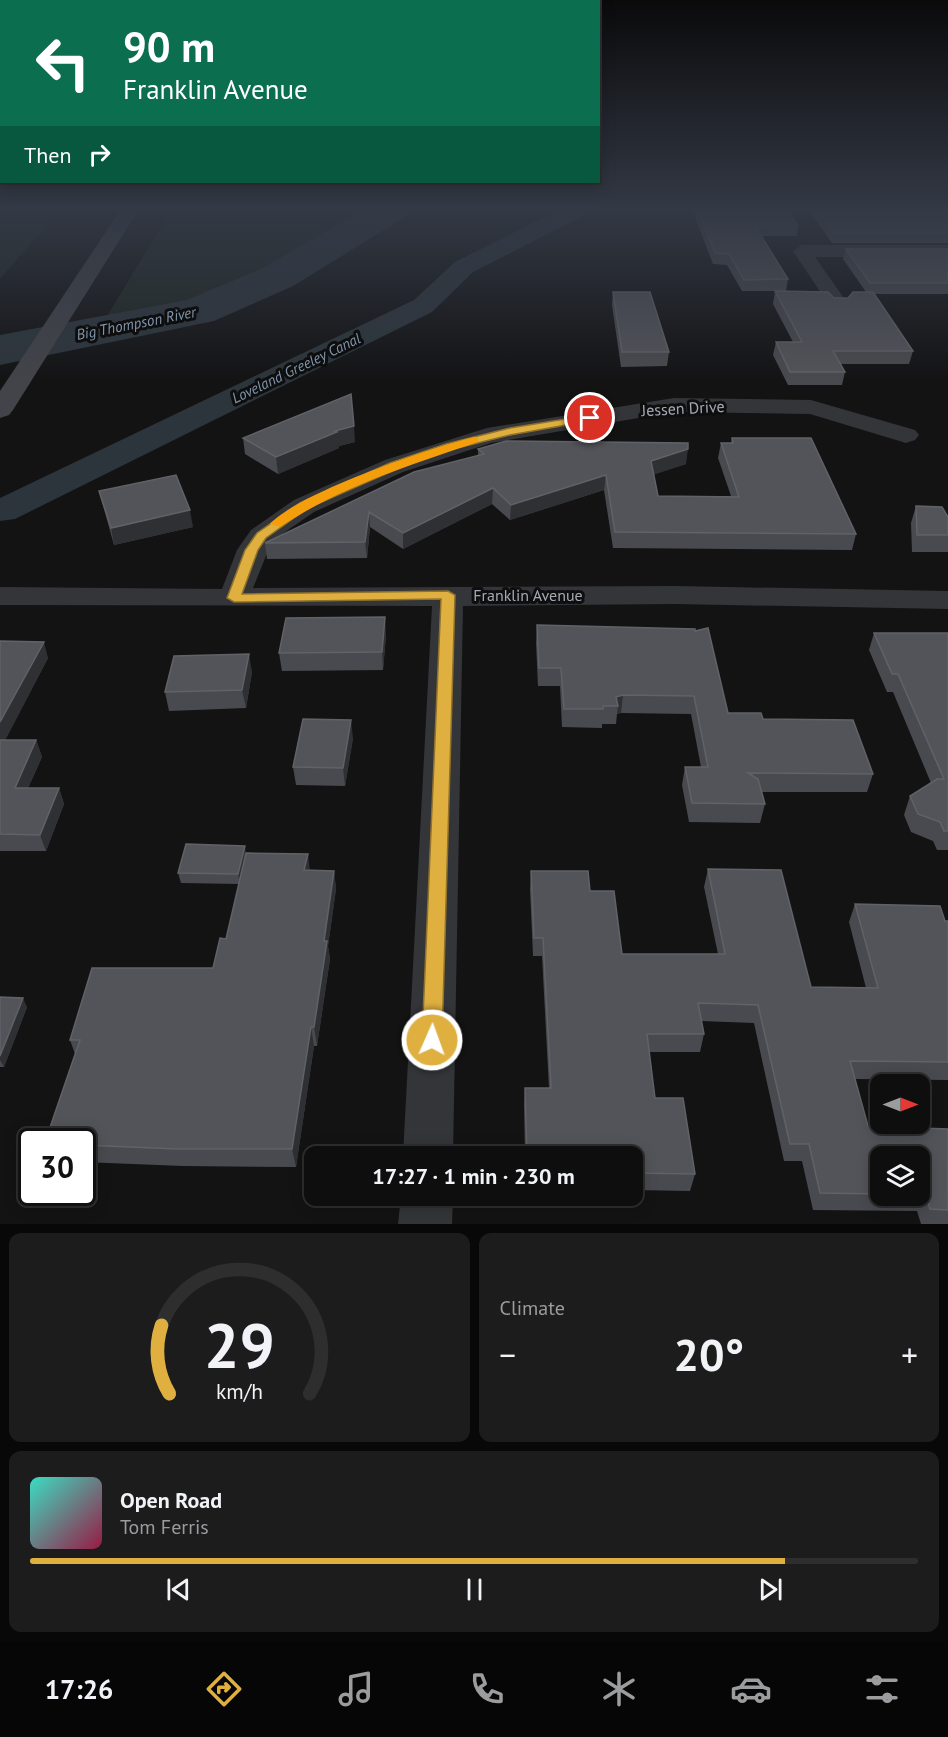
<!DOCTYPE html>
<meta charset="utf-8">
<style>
:root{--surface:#0e0e0f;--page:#1c1c1d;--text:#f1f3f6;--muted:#9b9c9e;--line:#2e2e2f;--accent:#dfb040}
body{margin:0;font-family:"PT Sans",sans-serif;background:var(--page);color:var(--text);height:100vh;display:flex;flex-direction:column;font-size:22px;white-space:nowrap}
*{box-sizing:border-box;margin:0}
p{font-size:20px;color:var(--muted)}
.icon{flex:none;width:33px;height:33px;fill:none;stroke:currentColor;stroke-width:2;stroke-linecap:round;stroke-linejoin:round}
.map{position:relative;height:1224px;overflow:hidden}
.drawer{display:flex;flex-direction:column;gap:9px;padding:9px;background:#080808;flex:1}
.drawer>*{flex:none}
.top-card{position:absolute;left:0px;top:0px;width:600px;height:183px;box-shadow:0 3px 15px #0003,0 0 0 2px var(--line);background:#0b6e4f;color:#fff;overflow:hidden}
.needle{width:39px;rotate:90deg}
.tools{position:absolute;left:870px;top:1074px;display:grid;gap:12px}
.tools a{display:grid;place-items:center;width:60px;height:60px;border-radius:12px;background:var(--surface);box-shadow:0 3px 15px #0003,0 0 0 2px var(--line);font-size:30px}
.speed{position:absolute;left:18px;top:1128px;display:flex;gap:12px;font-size:30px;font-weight:700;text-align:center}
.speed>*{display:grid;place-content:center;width:78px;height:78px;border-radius:50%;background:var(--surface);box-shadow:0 3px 15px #0003,0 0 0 2px var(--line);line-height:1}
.speed .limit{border:3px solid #111;border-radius:9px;background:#fff;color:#111}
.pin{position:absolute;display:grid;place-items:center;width:51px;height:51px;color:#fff;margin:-26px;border:3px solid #fff;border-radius:50%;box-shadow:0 2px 6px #0007}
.me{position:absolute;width:66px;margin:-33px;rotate:2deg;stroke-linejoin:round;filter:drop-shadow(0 0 4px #0008)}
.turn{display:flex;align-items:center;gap:21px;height:126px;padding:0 24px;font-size:27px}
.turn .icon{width:78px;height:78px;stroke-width:2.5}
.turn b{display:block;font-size:42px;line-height:51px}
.then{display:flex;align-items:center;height:57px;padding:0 24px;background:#0003;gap:12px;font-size:22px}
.big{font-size:45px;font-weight:600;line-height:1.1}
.drawer .widget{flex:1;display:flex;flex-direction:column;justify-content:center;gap:9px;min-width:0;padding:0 21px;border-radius:12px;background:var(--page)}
.drawer .dial{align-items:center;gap:0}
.dial svg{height:156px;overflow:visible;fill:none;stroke:var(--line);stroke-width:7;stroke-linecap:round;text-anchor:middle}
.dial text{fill:var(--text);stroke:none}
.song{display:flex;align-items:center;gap:18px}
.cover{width:72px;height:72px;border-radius:9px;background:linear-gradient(135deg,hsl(170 70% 55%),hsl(340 70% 35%))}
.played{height:6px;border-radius:3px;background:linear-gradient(90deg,var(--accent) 85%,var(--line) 85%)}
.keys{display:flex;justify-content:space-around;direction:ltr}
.heat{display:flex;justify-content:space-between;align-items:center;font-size:33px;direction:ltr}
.drawer .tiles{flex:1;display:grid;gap:9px;grid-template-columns:1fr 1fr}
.widget:last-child{grid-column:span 2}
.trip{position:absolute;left:304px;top:1146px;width:339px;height:60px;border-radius:12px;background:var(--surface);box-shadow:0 3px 15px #0003,0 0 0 2px var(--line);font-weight:600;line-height:60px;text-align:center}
.tab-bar{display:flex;height:96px;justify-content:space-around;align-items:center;background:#060606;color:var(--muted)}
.tab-bar .icon{width:42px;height:42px}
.tab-bar .selected{color:var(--accent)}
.tab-bar b{font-size:27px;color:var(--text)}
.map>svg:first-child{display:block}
.green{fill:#202721}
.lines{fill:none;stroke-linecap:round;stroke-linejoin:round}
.canal{fill:#2d353c;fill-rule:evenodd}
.river{fill:#2d353c;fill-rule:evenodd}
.street{fill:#343539;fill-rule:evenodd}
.secondary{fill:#424449;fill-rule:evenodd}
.wall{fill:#494a4f;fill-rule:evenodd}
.shaded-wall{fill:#2f3033}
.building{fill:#535459;stroke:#606267;stroke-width:1.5}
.route{fill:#dfb040;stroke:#91722a;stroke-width:1.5}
.slow{fill:#f59e0b}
.labels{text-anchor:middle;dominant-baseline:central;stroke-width:6;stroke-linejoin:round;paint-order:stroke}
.far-water-label{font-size:15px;font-style:italic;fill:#8095ab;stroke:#0e0e0f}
.street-label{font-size:16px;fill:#a6a9b3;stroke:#0e0e0f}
</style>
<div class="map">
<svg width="948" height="1224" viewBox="0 0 948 1224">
<rect width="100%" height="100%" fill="#131314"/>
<g class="green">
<polygon points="0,209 61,209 0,279"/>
<path d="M172 209H386C357 226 328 246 298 261 237 291 174 306 107 316Z"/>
</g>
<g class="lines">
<polygon class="canal" points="561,209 590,209 587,214 473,272 432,312 15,519 0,521 0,498 414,300 455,262"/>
<polygon class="river" points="364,209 411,209 405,217 293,286 214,321 0,365 0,335 187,300 263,268"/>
<g class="street">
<polygon points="802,245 948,245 948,257 815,257 848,304 845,308 831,308 793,251"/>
<polygon points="674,398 811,400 915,430 919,435 915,440 906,443 810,414 674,412 491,443 403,472 314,512 272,541 253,588 675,586 948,591 948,609 675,604 463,606 453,1156 403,1156 432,606 0,605 0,587 222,589 237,550 251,530 294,500 385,460 487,428"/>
<polygon points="401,1196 453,1196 452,1224 398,1224"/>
</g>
<polygon class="secondary" points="121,209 139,209 13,410 9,415 0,418 0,391"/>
</g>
<g class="wall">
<polygon points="692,209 787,209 798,226 797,236 761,236 788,279 786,291 742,291 727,265 713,264"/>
<polygon points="812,209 948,209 948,243 832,243 811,213"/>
<polygon points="846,249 948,249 948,294 874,294 913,351 909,364 841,364 845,372 842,385 788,385 773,355 776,342 793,342 773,304 775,291 834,298 848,298 866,292 843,259"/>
<polygon points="613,292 669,352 667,366 621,367 612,305"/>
<polygon points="243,438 355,442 339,446 339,448 278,474 245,454"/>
<polygon points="732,438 856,534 852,550 613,548 604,490 510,520 492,504 403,549 370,527 367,558 267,559 265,543 478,456 478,449 686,464 654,474 658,496 731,496 718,458 721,443 731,443"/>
<polygon points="99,491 193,527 114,545"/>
<polygon points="916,506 948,517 948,552 912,552 911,523"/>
<polygon points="537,625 695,629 728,713 763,719 873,774 867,792 762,792 765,804 760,823 689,822 682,785 685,767 701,767 691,714 621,713 617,714 616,724 602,724 602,728 562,727 560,686 538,686 536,643"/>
<polygon points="874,633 948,633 948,850 937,850 933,841 911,832 904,815 910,796 931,783 893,692 887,692 869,650"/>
<polygon points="386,635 383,670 282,671 279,653"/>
<polygon points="0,641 48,658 5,740 36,740 42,757 28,788 59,788 64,804 46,851 0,851"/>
<polygon points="252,672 246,708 169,711 165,692"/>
<polygon points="353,738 345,786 296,785 293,767"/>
<polygon points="246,854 310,870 334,871 336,889 328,946 330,959 317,1046 314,1046 296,1167 183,1166 82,1162 82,1142 75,1054 70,1040 213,968 226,939 239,884 181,883 178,873"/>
<path d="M708 869 811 987 866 988 849 922 855 904 948 921V1080L855 1079 868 1126 948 1129V1224H921L917 1211 813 1210 802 1161H784L754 1023 701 1021 704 1034 700 1052H649L655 1098 695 1174 690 1191 633 1190V1156H525L524 1105 525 1088H549L542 956H533L530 889 531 871 590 891 622 954H718L704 887ZM880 1156H920V1196H880Z"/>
<polygon points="0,997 27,1007 4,1067 0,1067"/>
</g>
<g class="shaded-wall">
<polygon points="354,426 355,442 339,446 339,448 278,474 276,457 335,431"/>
<polygon points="688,449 686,464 650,476 651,461"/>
<polygon points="606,475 604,490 510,520 511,505"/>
<polygon points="493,488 492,504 403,549 403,533"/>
<polygon points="190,510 193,527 114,545 111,528"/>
<polygon points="369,512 370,527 367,558 365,542"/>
<polygon points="385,617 386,635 383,670 382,652"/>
<polygon points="44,642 48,658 0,750 0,722"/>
<polygon points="249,654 252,672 246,708 242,690"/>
<polygon points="623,695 621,713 617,714 618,706 616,697"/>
<polygon points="351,720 353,738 345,786 343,768"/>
<polygon points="36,740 42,757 21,804 15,788"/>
<polygon points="59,788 64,804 46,851 40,835"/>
<polygon points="245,846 246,855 240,884 238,874"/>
<polygon points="308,854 310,872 304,870"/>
<polygon points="334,871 336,889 328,946 330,959 317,1046 314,1027 324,941"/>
<polygon points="23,998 27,1007 4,1067 0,1060 0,1056"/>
<polygon points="311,1027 314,1046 296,1167 292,1149"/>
</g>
<g class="building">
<polygon points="698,209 787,209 798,226 755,226 788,279 744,280 729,254 715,253"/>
<polygon points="817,209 948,209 948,233 834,233"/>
<polygon points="846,249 948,249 948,283 870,283"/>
<polygon points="775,291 828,292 834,298 848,298 853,292 873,292 913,351 833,351 845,372 790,372 776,342 802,342"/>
<polygon points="613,292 650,292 669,352 622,352"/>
<polygon points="351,394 354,426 335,431 337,432 276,457 243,438"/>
<polygon points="732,438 811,438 856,534 615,532 606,475 511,505 493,488 403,533 369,512 365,542 265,543 414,472 484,454 478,449 506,441 688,443 688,449 651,461 658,496 739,497 721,443 733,443"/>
<polygon points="176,475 190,510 111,528 99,491"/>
<polygon points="916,506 942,507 948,517 948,535 917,535"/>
<polygon points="385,617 382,652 279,653 286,618"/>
<polygon points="537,625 695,629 695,631 708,628 728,713 761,713 763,719 853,720 873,774 748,773 758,779 765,804 692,803 685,767 708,767 694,696 623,695 616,697 618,706 603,706 603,709 564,709 561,668 539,668"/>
<polygon points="874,633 948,633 948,831 944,831 940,822 918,814 910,796 937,779 944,779 898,674 892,674"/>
<polygon points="0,641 44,642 0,722"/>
<polygon points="249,654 242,690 165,692 174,656"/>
<polygon points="303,719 351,720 343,768 293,767"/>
<polygon points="0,740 36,740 15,788 59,788 40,835 0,834"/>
<polygon points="186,844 245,846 238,874 178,873"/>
<polygon points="246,853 308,854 304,870 334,871 324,941 327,941 314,1027 311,1027 292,1149 177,1149 82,1145 82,1142 45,1142 80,1040 70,1040 92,968 213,968 220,938 226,939"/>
<polygon points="708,869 781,870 811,987 878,988 855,904 940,906 945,921 948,921 948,1062 850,1061 868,1126 948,1129 948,1210 930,1209 926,1194 920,1194 920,1156 880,1156 880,1194 820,1193 809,1144 790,1144 758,1005 698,1003 704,1034 647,1034 655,1098 683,1098 695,1174 633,1173 633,1156 527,1156 525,1088 551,1088 543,938 534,938 531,871 588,871 590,891 614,891 622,954 725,954"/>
<polygon points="0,997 23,998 0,1056"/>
</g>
<linearGradient id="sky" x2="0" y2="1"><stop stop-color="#0a0a0b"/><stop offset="0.55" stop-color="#333945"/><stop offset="1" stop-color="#333945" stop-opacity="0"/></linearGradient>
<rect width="948" height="381" fill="url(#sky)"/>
<polygon class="route" points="590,415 594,416 594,420 510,435 453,449 399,468 308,508 266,538 258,550 242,594 448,591 455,595 442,1040 439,1046 432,1049 425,1046 422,1040 441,599 234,602 227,598 245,550 257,533 300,503 390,463 446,444 510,428"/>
<path class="slow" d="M474 437 478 438V442C410 465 340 487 280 527L270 524C298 493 430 448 474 437Z"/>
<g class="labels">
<g class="far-water-label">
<text transform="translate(136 323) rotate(-11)">Big Thompson River</text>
<text transform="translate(296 368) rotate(-26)">Loveland Greeley Canal</text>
</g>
<g class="street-label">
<text transform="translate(683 408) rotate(-3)">Jessen Drive</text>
<text x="528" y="595">Franklin Avenue</text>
</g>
</g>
</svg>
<div class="tools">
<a><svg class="needle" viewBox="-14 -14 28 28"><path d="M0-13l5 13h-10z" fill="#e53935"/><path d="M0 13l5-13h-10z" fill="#9b9c9e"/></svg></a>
<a><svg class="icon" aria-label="layers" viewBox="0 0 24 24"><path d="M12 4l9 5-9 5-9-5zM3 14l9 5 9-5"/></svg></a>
</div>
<div class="speed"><div class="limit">30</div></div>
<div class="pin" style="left:590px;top:418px;background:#d93025"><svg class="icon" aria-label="arrive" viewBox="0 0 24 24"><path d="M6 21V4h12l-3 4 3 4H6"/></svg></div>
<svg class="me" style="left:432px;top:1040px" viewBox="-20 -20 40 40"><circle r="17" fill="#dfb040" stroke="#fff" stroke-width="3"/><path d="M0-11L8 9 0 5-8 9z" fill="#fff"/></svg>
<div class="trip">17:27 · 1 min · 230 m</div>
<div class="top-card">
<div class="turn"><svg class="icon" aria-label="left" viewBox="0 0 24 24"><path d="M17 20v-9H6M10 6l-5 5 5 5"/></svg><div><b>90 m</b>Franklin Avenue</div></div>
<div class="then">Then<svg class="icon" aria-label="right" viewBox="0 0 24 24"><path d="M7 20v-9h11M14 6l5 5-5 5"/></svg></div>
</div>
</div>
<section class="drawer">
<div class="tiles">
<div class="widget dial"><svg viewBox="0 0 100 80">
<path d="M14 69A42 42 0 1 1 86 69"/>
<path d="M14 69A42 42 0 0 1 10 34" stroke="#dfb040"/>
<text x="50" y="56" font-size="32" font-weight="700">29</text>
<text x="50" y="72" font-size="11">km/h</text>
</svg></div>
<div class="widget"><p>Climate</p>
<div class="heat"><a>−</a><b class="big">20°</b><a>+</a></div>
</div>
<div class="widget">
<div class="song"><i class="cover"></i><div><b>Open Road</b><p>Tom Ferris</p></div></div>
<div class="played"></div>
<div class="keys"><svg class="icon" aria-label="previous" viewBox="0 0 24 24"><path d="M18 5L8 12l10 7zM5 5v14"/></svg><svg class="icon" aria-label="pause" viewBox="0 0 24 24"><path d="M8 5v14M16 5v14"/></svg><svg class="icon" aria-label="next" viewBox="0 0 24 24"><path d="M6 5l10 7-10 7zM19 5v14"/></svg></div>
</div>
</div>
</section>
<nav class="tab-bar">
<b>17:26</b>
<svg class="icon selected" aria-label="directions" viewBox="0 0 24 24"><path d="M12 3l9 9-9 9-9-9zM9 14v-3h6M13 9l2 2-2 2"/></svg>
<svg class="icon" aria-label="music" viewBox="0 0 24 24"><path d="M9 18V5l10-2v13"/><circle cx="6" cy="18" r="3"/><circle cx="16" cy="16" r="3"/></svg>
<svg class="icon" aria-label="phone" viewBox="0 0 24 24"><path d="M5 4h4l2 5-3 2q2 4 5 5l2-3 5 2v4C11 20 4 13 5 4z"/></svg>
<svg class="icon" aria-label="climate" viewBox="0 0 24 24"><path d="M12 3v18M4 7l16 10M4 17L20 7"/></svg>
<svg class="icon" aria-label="car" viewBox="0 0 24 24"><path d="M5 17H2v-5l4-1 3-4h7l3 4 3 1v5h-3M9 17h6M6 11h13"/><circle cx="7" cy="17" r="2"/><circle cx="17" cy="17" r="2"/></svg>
<svg class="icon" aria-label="filters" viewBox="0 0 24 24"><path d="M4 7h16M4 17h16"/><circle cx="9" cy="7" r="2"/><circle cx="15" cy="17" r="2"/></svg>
</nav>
